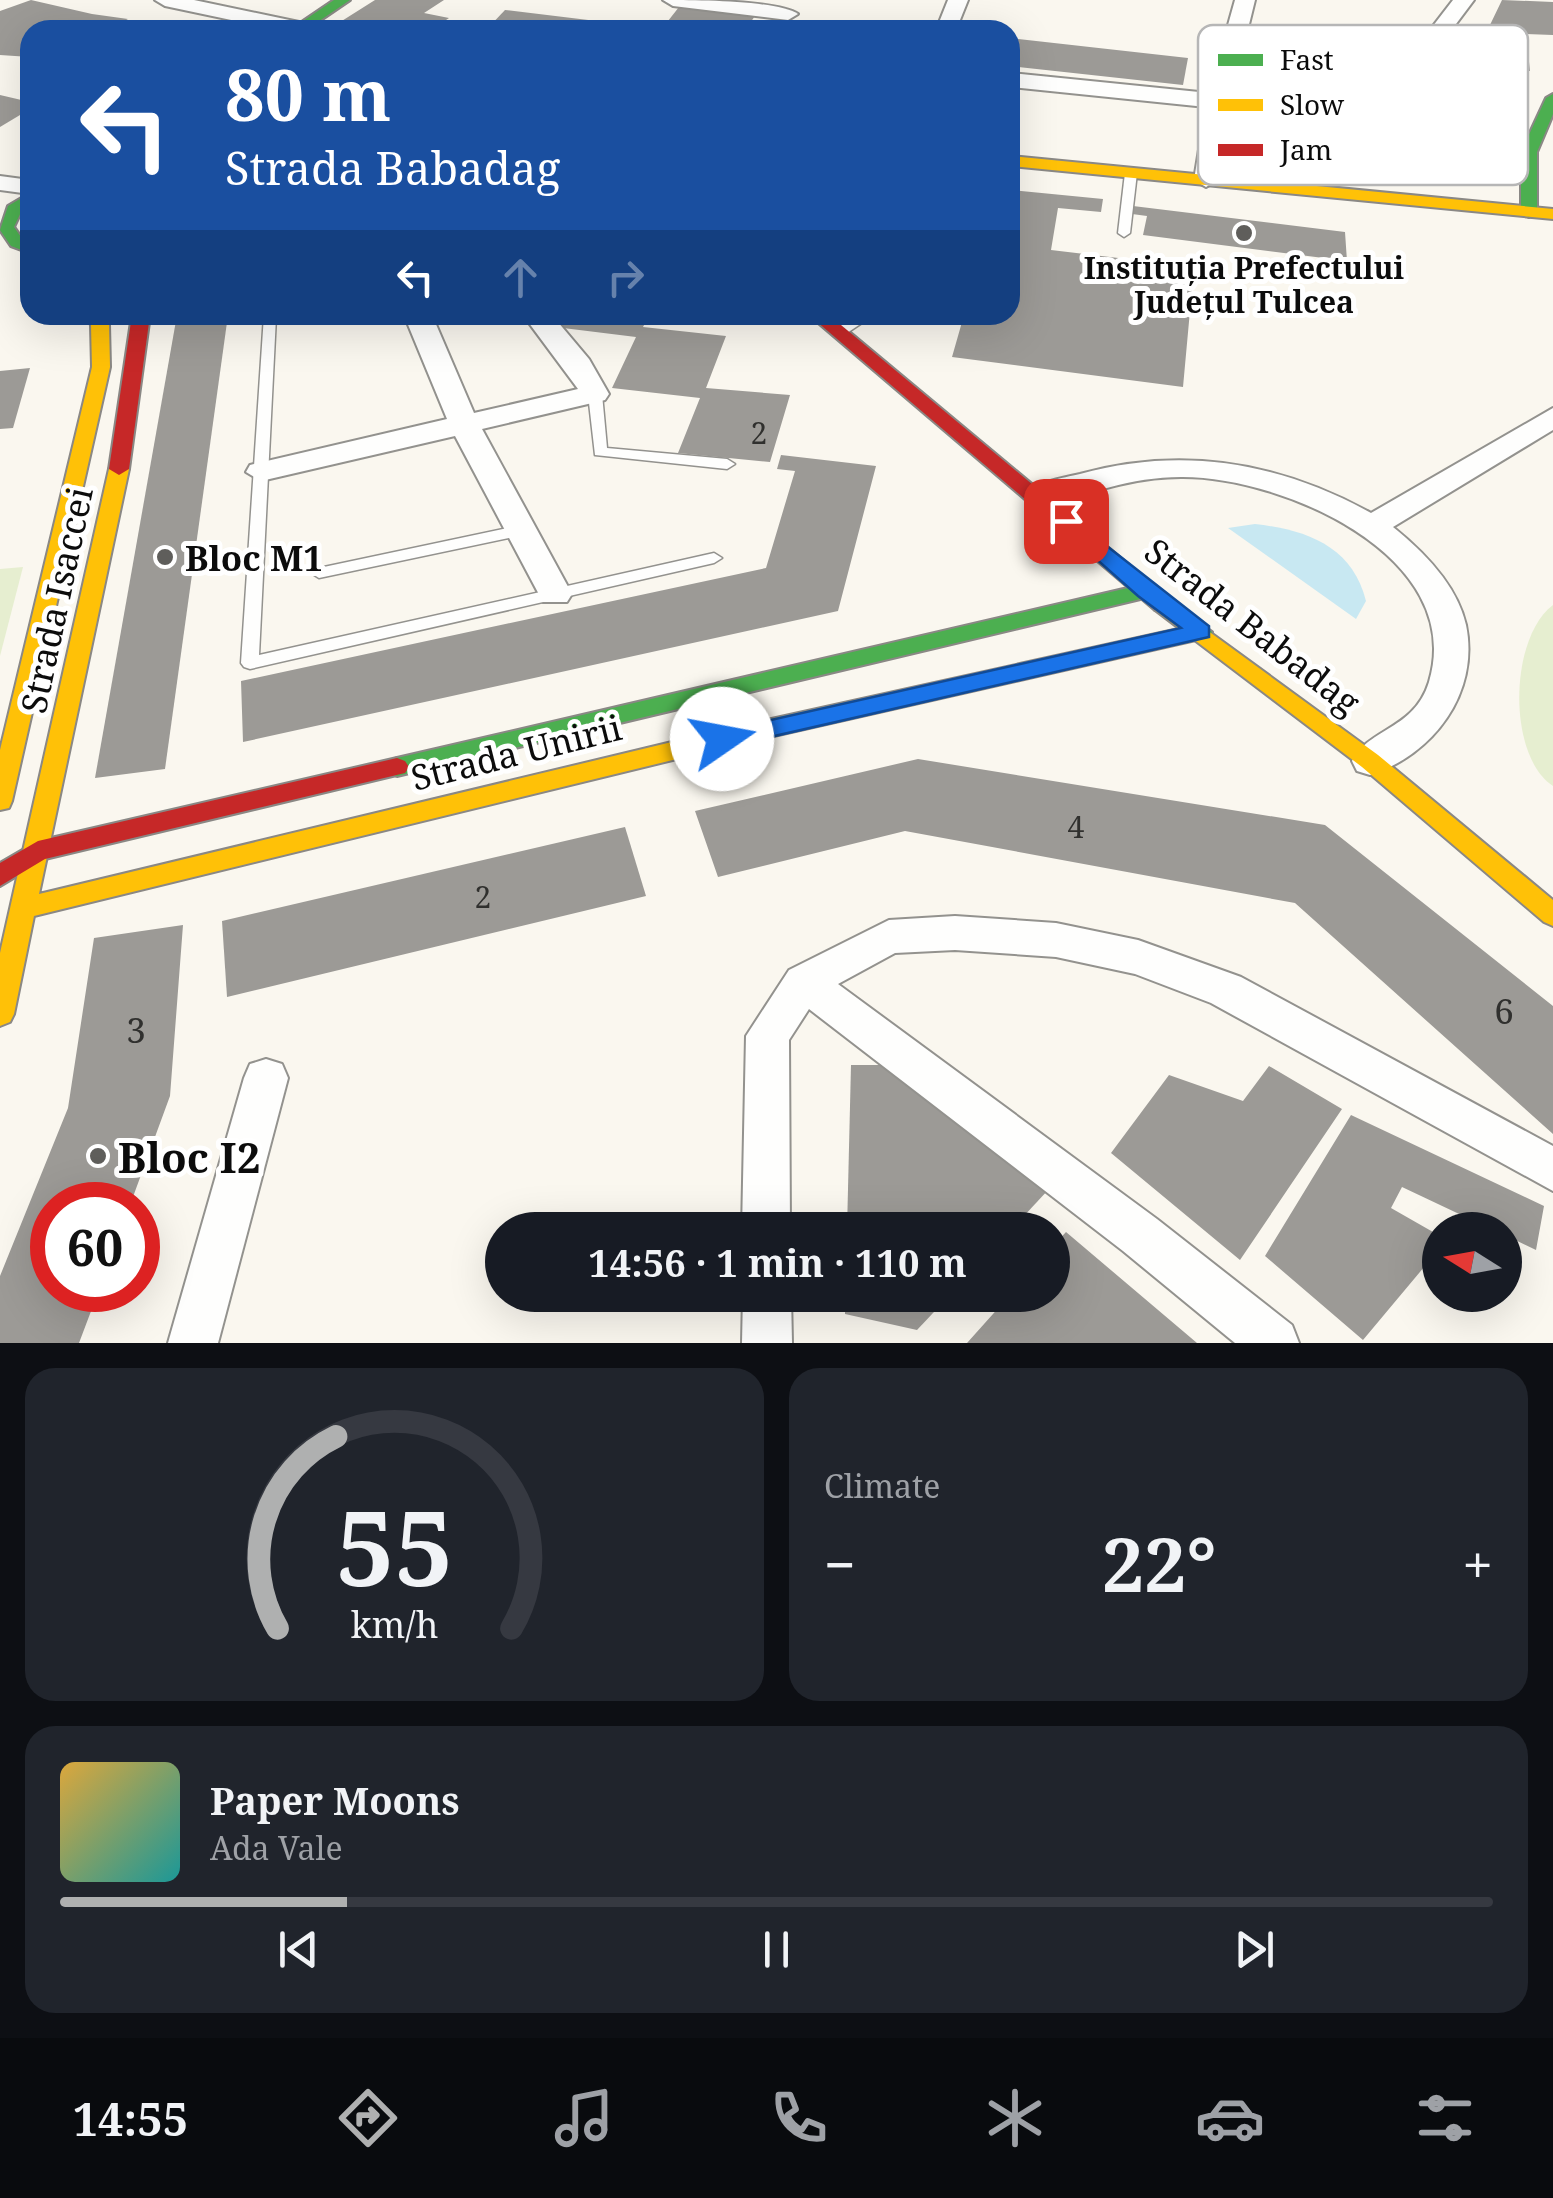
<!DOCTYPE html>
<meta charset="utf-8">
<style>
:root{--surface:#171b24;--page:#20242c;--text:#f1f3f6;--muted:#9ea1a6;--line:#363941;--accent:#afb0b0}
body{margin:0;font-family:"Noto Serif",serif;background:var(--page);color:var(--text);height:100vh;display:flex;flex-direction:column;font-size:38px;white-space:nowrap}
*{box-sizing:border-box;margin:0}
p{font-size:32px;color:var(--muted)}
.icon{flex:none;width:55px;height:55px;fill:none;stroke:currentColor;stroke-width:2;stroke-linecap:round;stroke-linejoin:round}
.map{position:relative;height:1343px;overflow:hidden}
.side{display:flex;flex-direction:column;gap:25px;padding:25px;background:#0d0f14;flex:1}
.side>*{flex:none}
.banner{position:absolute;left:20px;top:20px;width:1000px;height:305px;border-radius:30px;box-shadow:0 10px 40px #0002;background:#1a4fa0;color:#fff;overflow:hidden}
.needle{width:65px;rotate:281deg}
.fabs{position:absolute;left:1422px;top:1212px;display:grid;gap:20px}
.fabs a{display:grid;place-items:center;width:100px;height:100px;border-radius:50%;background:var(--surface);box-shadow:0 10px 40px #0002;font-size:50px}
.speed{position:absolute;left:30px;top:1182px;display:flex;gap:20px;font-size:50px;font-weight:700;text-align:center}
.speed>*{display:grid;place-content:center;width:130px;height:130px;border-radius:50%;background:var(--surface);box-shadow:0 10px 40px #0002;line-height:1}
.speed .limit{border:15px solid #d22;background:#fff;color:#111}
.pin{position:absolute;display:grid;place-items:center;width:85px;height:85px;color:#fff;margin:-42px;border-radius:20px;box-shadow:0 5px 15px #0006}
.me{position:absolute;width:110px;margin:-55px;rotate:78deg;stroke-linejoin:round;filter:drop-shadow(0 0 8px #0008)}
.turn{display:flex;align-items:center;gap:35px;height:210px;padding:0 40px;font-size:45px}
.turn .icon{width:130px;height:130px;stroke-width:2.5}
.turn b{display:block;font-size:70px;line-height:85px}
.lanes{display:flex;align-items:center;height:95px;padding:0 40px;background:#0003;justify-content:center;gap:50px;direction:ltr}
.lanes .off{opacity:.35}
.big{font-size:75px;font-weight:700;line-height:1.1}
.side .tile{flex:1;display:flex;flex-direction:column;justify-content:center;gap:15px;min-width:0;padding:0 35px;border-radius:30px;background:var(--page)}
.side .dial{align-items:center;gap:0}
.dial svg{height:260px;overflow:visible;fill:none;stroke:var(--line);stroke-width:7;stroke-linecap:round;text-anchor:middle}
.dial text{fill:var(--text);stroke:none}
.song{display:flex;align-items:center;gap:30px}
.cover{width:120px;height:120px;border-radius:15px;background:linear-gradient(135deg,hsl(40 70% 55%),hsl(180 70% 35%))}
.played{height:10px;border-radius:5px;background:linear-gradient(90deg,var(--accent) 20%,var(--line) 20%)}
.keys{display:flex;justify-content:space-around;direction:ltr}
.heat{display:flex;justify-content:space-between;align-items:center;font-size:55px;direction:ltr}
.side .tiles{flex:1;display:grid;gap:25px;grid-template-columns:1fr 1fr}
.tile:last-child{grid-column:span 2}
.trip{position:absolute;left:485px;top:1212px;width:585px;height:100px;border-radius:50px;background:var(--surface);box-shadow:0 10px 40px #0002;font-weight:700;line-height:100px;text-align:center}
.tabs{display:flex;height:160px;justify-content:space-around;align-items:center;background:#090b0e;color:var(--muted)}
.tabs .icon{width:70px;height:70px}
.tabs .selected{color:var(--accent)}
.tabs b{font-size:45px;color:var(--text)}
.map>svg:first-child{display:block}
.green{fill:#e6eed0}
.water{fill:#c8e8f2}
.building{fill:#9c9a96}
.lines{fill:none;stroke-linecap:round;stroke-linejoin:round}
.lane-casing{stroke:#93928e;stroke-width:3}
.street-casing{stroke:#93928e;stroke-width:4}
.fast-casing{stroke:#8a8885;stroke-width:4}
.slow-casing{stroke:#8a8885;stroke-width:4}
.jam-casing{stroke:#8a8885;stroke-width:4}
.lane{fill:#fefefd;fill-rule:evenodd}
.street{fill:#fefefd;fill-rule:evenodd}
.fast{fill:#4caf50;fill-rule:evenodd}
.slow{fill:#ffc107;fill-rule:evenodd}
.jam{fill:#c62828;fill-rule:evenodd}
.route{fill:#1a73e8;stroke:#114b97;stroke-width:2.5}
.poi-dot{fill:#5f5e5b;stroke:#fff;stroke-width:4}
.labels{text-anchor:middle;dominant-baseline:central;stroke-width:10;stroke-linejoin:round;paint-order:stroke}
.far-poi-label{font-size:30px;font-weight:bold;fill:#0c0c0c;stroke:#fff}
.number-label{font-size:30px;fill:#30302e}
.poi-label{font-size:35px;font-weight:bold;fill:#0c0c0c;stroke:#fff;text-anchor:start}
.street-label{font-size:35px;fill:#0c0c0c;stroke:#fff}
.near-number-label{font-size:35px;fill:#30302e}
.near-poi-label{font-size:42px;font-weight:bold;fill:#0c0c0c;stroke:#fff;text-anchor:start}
.key{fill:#fff;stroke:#b6b6b6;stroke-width:2.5}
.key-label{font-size:28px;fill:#0c0c0c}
</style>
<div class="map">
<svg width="1553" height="1343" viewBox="0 0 1553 1343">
<rect width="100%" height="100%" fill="#faf7ef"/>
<g class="green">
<polygon points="23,567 0,656 0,569"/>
<path d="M1553 605V786C1507 756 1509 638 1553 605Z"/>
</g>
<path class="water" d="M1255 524C1307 530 1352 546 1366 601L1356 619 1228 528Z"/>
<g class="building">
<polygon points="31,0 92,14 128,19 108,30 30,30 30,57 0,55 0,11"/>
<polygon points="375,0 444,0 424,13 449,18 431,30 365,30 337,24"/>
<polygon points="1502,0 1553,2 1553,35 1526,34 1530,71 1490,70 1490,107 1414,99 1413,58 1449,60 1456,24 1489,27"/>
<polygon points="679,7 755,16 745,30 668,21"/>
<polygon points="505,10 654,28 654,30 487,29"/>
<polygon points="133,22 173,28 173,30 120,30"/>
<polygon points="1010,38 1188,58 1183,85 1010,66"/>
<polygon points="0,95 30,102 30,109 0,127"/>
<polygon points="1010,190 1103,199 1101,212 1058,208 1051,250 1194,267 1183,387 952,357 964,315 1010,315"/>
<polygon points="1133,206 1345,232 1347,261 1143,235 1147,216 1132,214"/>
<polygon points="177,315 228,315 165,769 95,778"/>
<polygon points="561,315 649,315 643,327 726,336 706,388 790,395 770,462 678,453 700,398 612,388 636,337 555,327"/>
<polygon points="30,368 13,428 0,429 0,371"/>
<polygon points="781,455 876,466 838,611 243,742 241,681 766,568 795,471 777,469"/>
<polygon points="918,759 1325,825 1553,1006 1553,1134 1295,903 905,831 718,877 695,811"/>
<polygon points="625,827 646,896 227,997 222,921"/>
<polygon points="183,925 170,1096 130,1205 52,1205 52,1290 99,1290 79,1343 0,1343 0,1276 68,1108 94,938"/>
<polygon points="851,1065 897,1065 1049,1189 1011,1230 847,1230"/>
<polygon points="1269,1066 1342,1109 1240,1260 1111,1153 1169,1075 1243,1101"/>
<polygon points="1351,1115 1544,1206 1536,1250 1505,1235 1505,1230 1493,1230 1402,1187 1391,1208 1440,1236 1440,1248 1363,1340 1265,1256"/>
<polygon points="1066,1232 1197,1343 967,1343 1010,1295 1052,1295 1052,1247"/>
<polygon points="845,1295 950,1295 917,1330 845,1314"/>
</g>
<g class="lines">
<defs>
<g id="lane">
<polygon points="1131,169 1137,173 1130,233 1124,237 1118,233 1125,173"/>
<polygon points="264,315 276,317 259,655 714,553 722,558 714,563 250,669 244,667 241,663"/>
<polygon points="857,315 874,315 844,335 834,335 834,329"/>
<polygon points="595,390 602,394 607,448 727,459 735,464 727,469 595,455 588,394"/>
<polygon points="522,525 528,526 530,530 528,534 319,578 311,573 319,568"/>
</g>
<g id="street">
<polygon points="155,0 194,0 299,22 309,28 279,30 165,6"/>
<path d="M663 0C693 0 777 0 798 14L788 20 673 6Z"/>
<polygon points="948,0 968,0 956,30 936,30"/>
<polygon points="1235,0 1255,0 1240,61 1398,50 1426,35 1453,0 1474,0 1441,44 1409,61 1236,74 1218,180 1206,187 1194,180 1206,107 1010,87 1010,73 1209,93"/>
<polygon points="0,176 30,180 30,194 0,190"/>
<polygon points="404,315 432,315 474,413 578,389 523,315 552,315 589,359 609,394 605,400 482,429 572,594 567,602 543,602 455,436 261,481 246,472 250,465 447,419"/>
<path d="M1553 408V430L1393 527C1424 552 1457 585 1466 625 1480 693 1433 755 1370 775L1357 771 1352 761C1370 727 1414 730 1429 682 1467 555 1280 476 1181 477 1131 477 1088 494 1040 507L1024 497C1034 482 1063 478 1080 474 1182 446 1279 462 1371 513Z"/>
<polygon points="955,916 1056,923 1138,940 1241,977 1553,1146 1553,1191 1211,1003 1135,974 1056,957 955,950 895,953 838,984 1157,1219 1292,1325 1299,1343 1235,1343 1123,1251 809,1009 789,1040 790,1230 742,1230 746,1036 789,970 889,920"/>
<polygon points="266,1059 282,1064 288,1078 218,1343 168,1343 244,1078 250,1064"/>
<polygon points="743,1295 791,1295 792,1343 742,1343"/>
</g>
<g id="fast">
<polygon points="334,0 350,0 306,30 290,30"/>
<polygon points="1553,94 1553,114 1537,152 1537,212 1529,217 1521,212 1521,152 1546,98"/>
<polygon points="30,193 30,205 21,212 14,227 23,240 30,242 30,253 11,246 0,230 8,206"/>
<polygon points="1145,584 1153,586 1156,591 1153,596 397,776 389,773 385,767 389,761 397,758"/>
<polygon points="1201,624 1212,632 1209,637 726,747 718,744 714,738 718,732 726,729"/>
</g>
<g id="slow">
<polygon points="1010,156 1553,209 1553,219 1010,166"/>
<polygon points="85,315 103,315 109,325 110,367 12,801 9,808 0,810 0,750 92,367 91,325"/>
<polygon points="119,463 129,469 39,894 726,729 734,732 738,738 734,744 726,747 34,916 14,1014 10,1022 0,1026 0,953 109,469"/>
<polygon points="1163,598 1378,755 1553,900 1553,926 1544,922 1362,767 1155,610 1152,605 1155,600"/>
</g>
<g id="jam">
<polygon points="132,315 150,315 129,469 119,475 109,469"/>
<polygon points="809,315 829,315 1171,600 1174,605 1171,610 1155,610"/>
<polygon points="397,758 405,761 409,767 405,773 45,859 0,886 0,863 38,841"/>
</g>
</defs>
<use href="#lane" class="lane-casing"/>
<use href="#street" class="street-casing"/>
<use href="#fast" class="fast-casing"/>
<use href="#slow" class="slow-casing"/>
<use href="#jam" class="jam-casing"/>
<use href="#lane" class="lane"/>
<use href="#street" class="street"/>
<use href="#fast" class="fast"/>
<use href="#slow" class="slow"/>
<use href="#jam" class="jam"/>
</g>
<polygon class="route" points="1066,514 1209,626 1209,637 722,748 714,745 714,733 722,731 1181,628 1138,596 1059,526 1056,521"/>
<g class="poi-dot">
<circle cx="1244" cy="233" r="10"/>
<circle cx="165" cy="557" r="10"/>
<circle cx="98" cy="1156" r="10"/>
</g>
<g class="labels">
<g class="far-poi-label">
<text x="1244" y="267">Instituția Prefectului<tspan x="1244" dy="34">Județul Tulcea</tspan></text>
</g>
<g class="number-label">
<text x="759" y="432">2</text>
<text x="1076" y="826">4</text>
<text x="483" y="896">2</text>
</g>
<g class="poi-label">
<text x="185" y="557">Bloc M1</text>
</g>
<g class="street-label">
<text transform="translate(56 600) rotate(-78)">Strada Isaccei</text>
<text transform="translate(1253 626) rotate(38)">Strada Babadag</text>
<text transform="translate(516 752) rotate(-14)">Strada Unirii</text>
</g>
<g class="near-number-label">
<text x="1504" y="1010">6</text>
<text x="136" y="1029">3</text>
</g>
<g class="near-poi-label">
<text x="118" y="1156">Bloc I2</text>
</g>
</g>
<rect x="1198" y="25" width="330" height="160" rx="15" class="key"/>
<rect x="1218" y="54" width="45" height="12" fill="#4caf50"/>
<rect x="1218" y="99" width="45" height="12" fill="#ffc107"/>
<rect x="1218" y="144" width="45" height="12" fill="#c62828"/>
<g class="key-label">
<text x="1280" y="70">Fast</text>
<text x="1280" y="115">Slow</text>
<text x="1280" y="160">Jam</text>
</g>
</svg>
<div class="fabs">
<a><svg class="needle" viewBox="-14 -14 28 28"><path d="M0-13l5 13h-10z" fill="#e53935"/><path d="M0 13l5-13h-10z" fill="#9ea1a6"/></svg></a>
</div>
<div class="speed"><div class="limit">60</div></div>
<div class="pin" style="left:1066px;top:521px;background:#d93025"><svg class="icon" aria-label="arrive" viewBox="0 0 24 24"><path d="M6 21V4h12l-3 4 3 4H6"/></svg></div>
<svg class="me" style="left:722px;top:739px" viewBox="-20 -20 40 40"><circle r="19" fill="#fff"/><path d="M0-13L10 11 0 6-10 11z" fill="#1a73e8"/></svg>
<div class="trip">14:56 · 1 min · 110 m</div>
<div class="banner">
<div class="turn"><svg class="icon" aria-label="left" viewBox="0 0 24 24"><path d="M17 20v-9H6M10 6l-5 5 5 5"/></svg><div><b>80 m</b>Strada Babadag</div></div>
<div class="lanes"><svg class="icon" aria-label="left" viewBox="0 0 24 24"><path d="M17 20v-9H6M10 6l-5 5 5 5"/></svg><svg class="icon off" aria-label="ahead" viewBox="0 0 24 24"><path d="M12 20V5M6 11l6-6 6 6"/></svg><svg class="icon off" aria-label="right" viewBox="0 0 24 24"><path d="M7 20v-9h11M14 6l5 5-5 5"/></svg></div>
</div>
</div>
<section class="side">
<div class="tiles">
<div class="tile dial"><svg viewBox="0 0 100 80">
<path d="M14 69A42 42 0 1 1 86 69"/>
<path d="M14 69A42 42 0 0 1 32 10" stroke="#afb0b0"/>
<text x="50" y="56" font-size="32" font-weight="700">55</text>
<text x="50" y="72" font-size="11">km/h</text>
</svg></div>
<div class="tile"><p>Climate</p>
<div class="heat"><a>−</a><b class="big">22°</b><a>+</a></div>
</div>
<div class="tile">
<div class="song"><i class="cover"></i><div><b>Paper Moons</b><p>Ada Vale</p></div></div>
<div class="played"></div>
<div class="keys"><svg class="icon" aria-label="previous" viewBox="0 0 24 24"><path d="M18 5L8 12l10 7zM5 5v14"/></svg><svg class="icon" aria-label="pause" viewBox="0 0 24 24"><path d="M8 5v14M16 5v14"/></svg><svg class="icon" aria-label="next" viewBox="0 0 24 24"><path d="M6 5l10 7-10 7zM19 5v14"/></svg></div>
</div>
</div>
</section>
<nav class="tabs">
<b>14:55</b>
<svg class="icon selected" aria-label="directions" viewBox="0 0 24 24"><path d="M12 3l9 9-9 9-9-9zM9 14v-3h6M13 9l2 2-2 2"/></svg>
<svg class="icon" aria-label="music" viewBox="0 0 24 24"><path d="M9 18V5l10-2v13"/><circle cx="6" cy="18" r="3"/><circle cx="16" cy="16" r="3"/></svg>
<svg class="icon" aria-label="phone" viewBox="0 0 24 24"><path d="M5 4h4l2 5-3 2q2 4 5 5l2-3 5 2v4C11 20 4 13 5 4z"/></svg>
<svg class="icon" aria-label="climate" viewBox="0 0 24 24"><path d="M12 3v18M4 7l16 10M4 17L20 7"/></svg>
<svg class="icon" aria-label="car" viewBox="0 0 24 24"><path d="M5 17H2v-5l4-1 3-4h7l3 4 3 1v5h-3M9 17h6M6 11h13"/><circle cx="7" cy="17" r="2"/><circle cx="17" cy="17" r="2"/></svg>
<svg class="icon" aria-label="filters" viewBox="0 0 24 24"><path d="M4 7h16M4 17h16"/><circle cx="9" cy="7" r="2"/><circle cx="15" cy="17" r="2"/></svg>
</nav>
